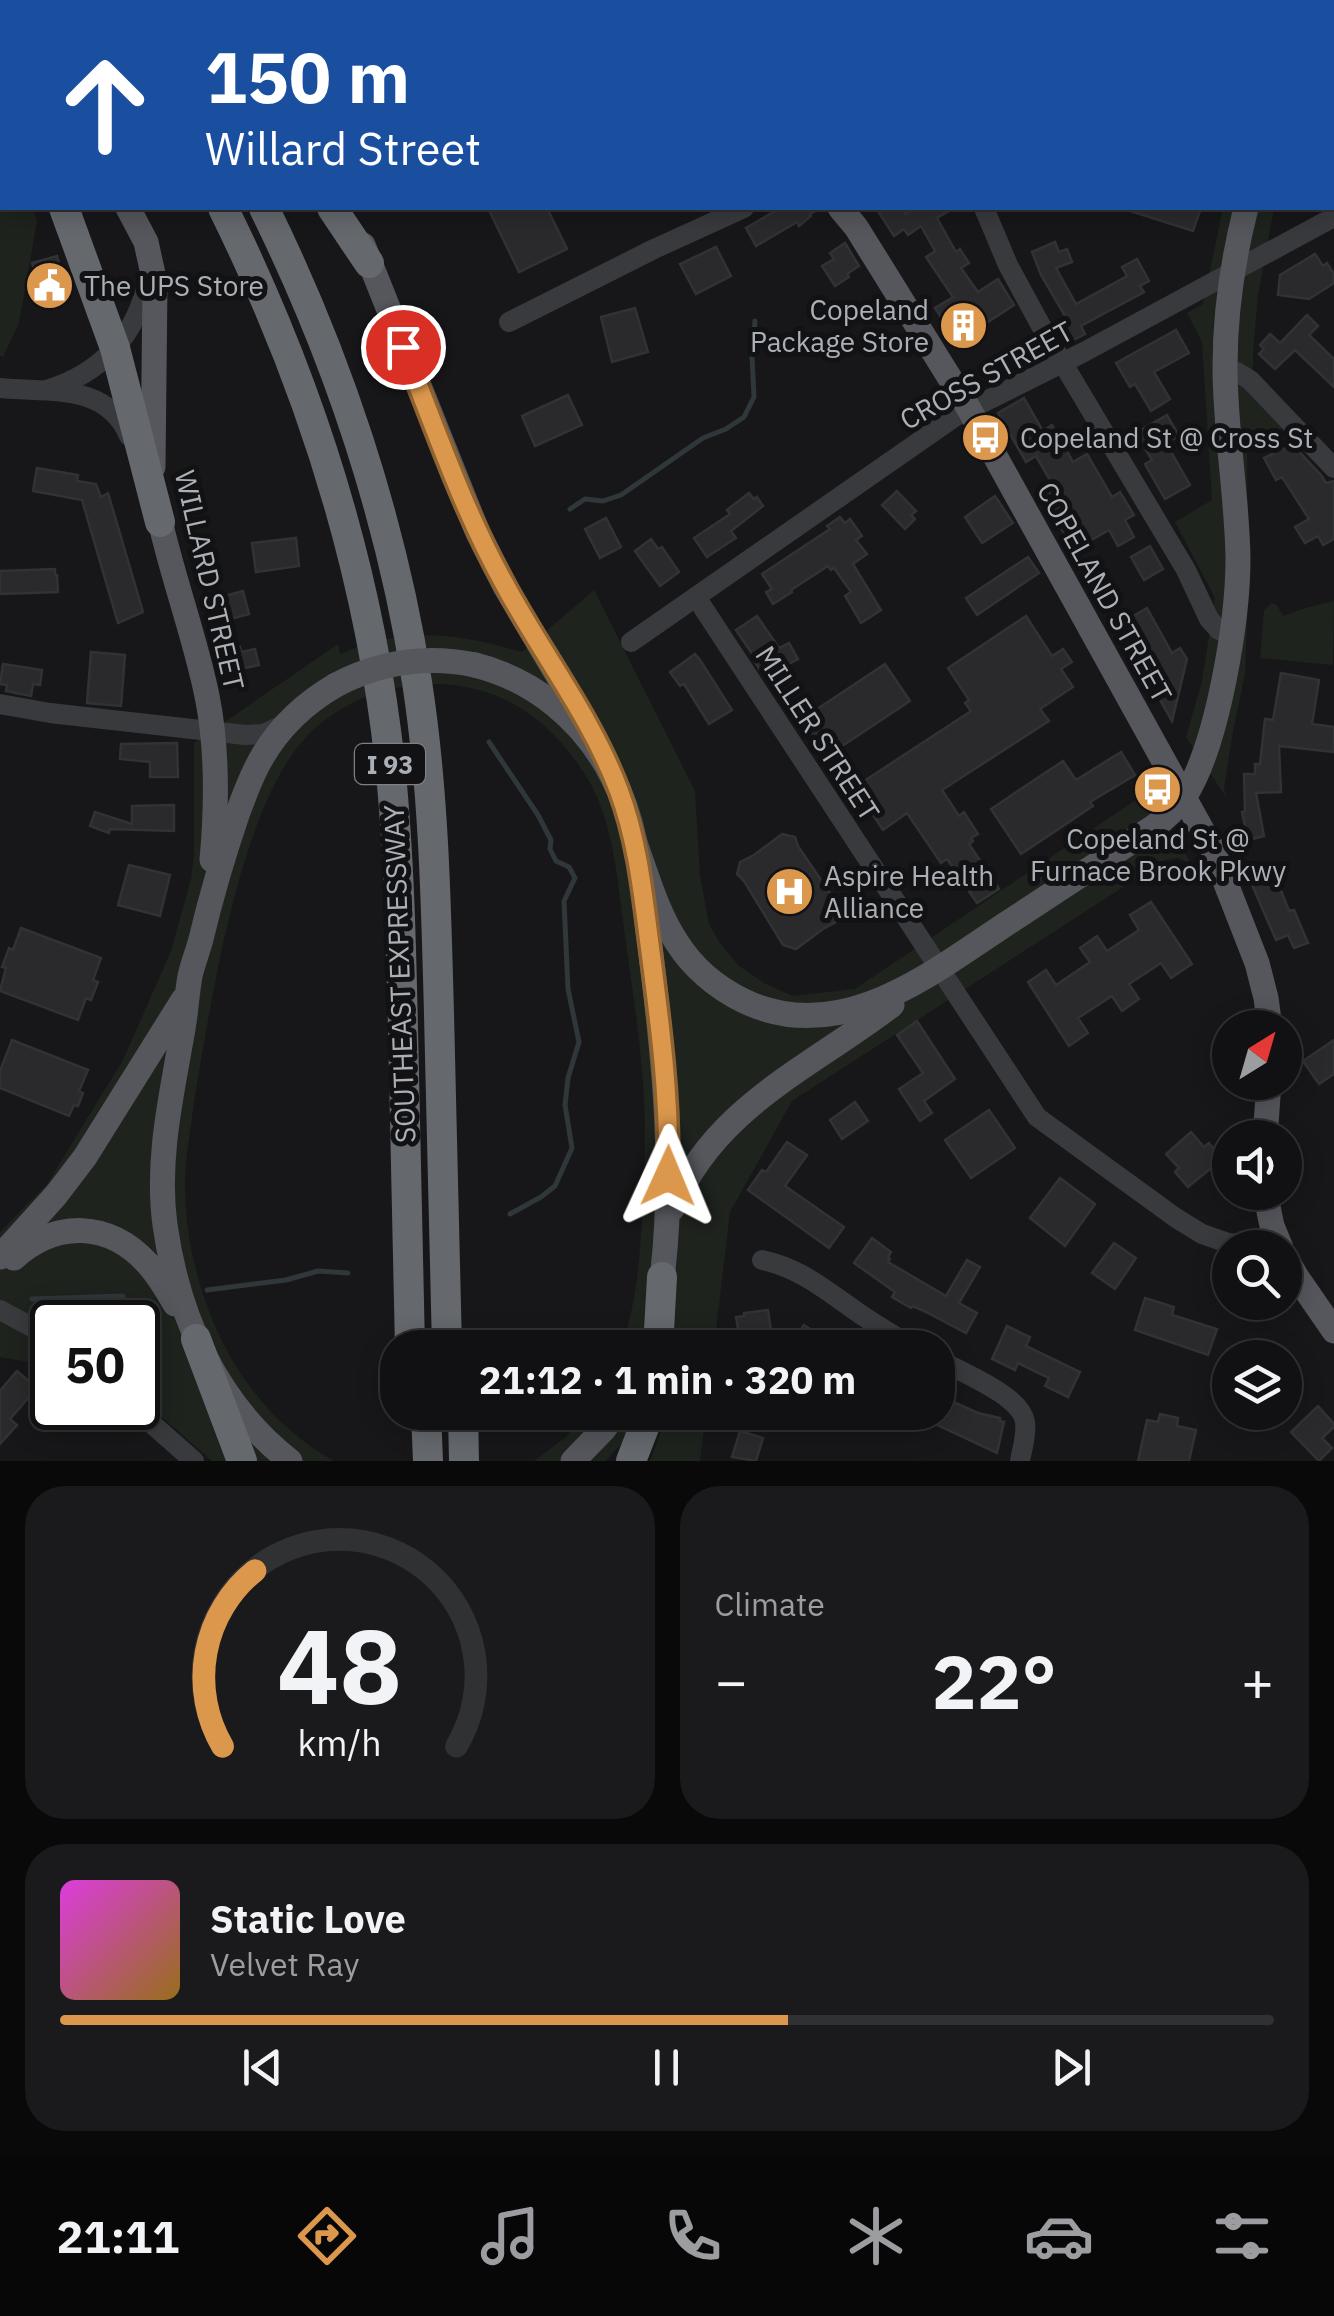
<!DOCTYPE html>
<meta charset="utf-8">
<style>
:root{--surface:#111113;--page:#1a1a1c;--text:#f1f3f6;--muted:#9c9da0;--line:#303133;--accent:#db974c}
body{margin:0;font-family:"IBM Plex Sans",sans-serif;background:var(--page);color:var(--text);height:100vh;display:flex;flex-direction:column;font-size:38px;white-space:nowrap}
*{box-sizing:border-box;margin:0}
p{font-size:32px;color:var(--muted)}
.icon{flex:none;width:55px;height:55px;fill:none;stroke:currentColor;stroke-width:2;stroke-linecap:round;stroke-linejoin:round}
.map{position:relative;height:1461px;overflow:hidden}
.sheet{display:flex;flex-direction:column;gap:25px;padding:25px;background:#09090a;flex:1}
.sheet>*{flex:none}
.hud{position:absolute;left:0px;top:0px;width:1335px;height:210px;box-shadow:0 5px 25px #0003,0 0 0 2px var(--line);background:#1a4fa0;color:#fff;overflow:hidden}
.needle{width:65px;rotate:37deg}
.fabs{position:absolute;left:1212px;top:1010px;display:grid;gap:20px}
.fabs a{display:grid;place-items:center;width:90px;height:90px;border-radius:50%;background:var(--surface);box-shadow:0 5px 25px #0003,0 0 0 2px var(--line);font-size:50px}
.speed{position:absolute;left:30px;top:1300px;display:flex;gap:20px;font-size:50px;font-weight:700;text-align:center}
.speed>*{display:grid;place-content:center;width:130px;height:130px;border-radius:50%;background:var(--surface);box-shadow:0 5px 25px #0003,0 0 0 2px var(--line);line-height:1}
.speed .limit{border:5px solid #111;border-radius:15px;background:#fff;color:#111}
.pin{position:absolute;display:grid;place-items:center;width:85px;height:85px;color:#fff;margin:-42px;border:5px solid #fff;border-radius:50%;box-shadow:0 2px 10px #0007}
.me{position:absolute;width:110px;margin:-55px;rotate:1deg;stroke-linejoin:round;filter:drop-shadow(0 0 8px #0008)}
.turn{display:flex;align-items:center;gap:35px;height:210px;padding:0 40px;font-size:45px}
.turn .icon{width:130px;height:130px;stroke-width:2.5}
.turn b{display:block;font-size:70px;line-height:85px}
.big{font-size:75px;font-weight:700;line-height:1.1}
.sheet .widget{flex:1;display:flex;flex-direction:column;justify-content:center;gap:15px;min-width:0;padding:0 35px;border-radius:40px;background:var(--page)}
.sheet .dial{align-items:center;gap:0}
.dial svg{height:260px;overflow:visible;fill:none;stroke:var(--line);stroke-width:7;stroke-linecap:round;text-anchor:middle}
.dial text{fill:var(--text);stroke:none}
.song{display:flex;align-items:center;gap:30px}
.cover{width:120px;height:120px;border-radius:15px;background:linear-gradient(135deg,hsl(300 70% 55%),hsl(40 70% 35%))}
.played{height:10px;border-radius:5px;background:linear-gradient(90deg,var(--accent) 60%,var(--line) 60%)}
.keys{display:flex;justify-content:space-around;direction:ltr}
.heat{display:flex;justify-content:space-between;align-items:center;font-size:55px;direction:ltr}
.sheet .tiles{flex:1;display:grid;gap:25px;grid-template-columns:1fr 1fr}
.widget:last-child{grid-column:span 2}
.trip{position:absolute;left:380px;top:1330px;width:575px;height:100px;border-radius:40px;background:var(--surface);box-shadow:0 5px 25px #0003,0 0 0 2px var(--line);font-weight:700;line-height:100px;text-align:center}
.tabs{display:flex;height:160px;justify-content:space-around;align-items:center;background:#070708;color:var(--muted)}
.tabs .icon{width:70px;height:70px}
.tabs .selected{color:var(--accent)}
.tabs b{font-size:45px;color:var(--text)}
.map>svg:first-child{display:block}
.green{fill:#1e231e}
.lines{fill:none;stroke-linecap:round;stroke-linejoin:round}
.stream{stroke:#2f373b;stroke-width:5}
.building{fill:#2a2a2c;stroke:#313234;stroke-width:2.5}
.minor{stroke:#393a3d;stroke-width:20}
.major{stroke:#55575c;stroke-width:25}
.highway{stroke:#65696e;stroke-width:30}
.major-bridge{stroke:#55575c;stroke-width:25}
.route-casing{stroke:#8e6231;stroke-width:25}
.route{stroke:#db974c;stroke-width:18}
.labels{text-anchor:middle;dominant-baseline:central;stroke-width:10;stroke-linejoin:round;paint-order:stroke}
.shield{fill:#121214;stroke:#7d8186;stroke-width:2.5}
.shield-label{font-size:25px;font-weight:bold;fill:#abb0b7}
.poi-label{font-size:28px;fill:#abb0b7;stroke:#121214;text-anchor:start}
.street-label{font-size:28px;fill:#abb0b7;stroke:#121214}
</style>
<div class="map">
<svg width="1334" height="1461" viewBox="0 0 1334 1461">
<rect width="100%" height="100%" fill="#171719"/>
<g class="green">
<polygon points="884,0 1320,0 1320,2 886,2"/>
<polygon points="0,110 2,117 2,208 33,208 37,221 19,323 3,357 0,356"/>
<polygon points="1223,208 1274,208 1258,295 1253,352 1253,383 1284,428 1247,446 1248,593 1245,674 1233,731 1224,788 1226,797 1186,737 1202,681 1215,598 1175,522 1212,500 1202,342 1187,313 1203,304"/>
<path d="M594 590 695 791 700 876 709 924 718 940 738 965 764 983 793 996 855 989 1152 789 1191 864 1179 858 1165 860 792 1101 730 1212 714 1347H621C636 1306 639 1265 642 1221 644 1190 645 1158 645 1127 644 1053 630 979 621 905 616 865 610 818 589 781 576 759 560 739 540 722 471 663 359 675 301 743 258 794 234 894 220 958 210 1006 202 1054 194 1102 191 1127 186 1153 185 1179 184 1288 235 1407 334 1461H212L138 1396V1322H52V1366L0 1357V1232L47 1184 123 1060 171 951 191 879 194 854V743L338 644 340 654C408 626 455 633 522 652Z"/>
<polygon points="1334,601 1333,665 1260,658 1264,610 1272,603 1277,605 1283,616 1305,608"/>
<polygon points="587,1413 642,1413 622,1443 606,1461 534,1461 566,1437"/>
<polygon points="668,1413 706,1413 700,1461 650,1461"/>
</g>
<g class="lines">
<g class="stream">
<polyline points="1253,2 1253,0"/>
<polyline points="570,509 585,499 603,501 621,495 703,438 726,429 744,417 754,397 752,357 755,321"/>
<polyline points="489,742 538,815 551,840 550,849 556,861 569,867 575,878 564,901 568,989 579,1042 568,1078 565,1105 572,1148 555,1186 541,1197 510,1214"/>
<polyline points="207,1290 286,1280 318,1271 348,1273"/>
<polyline points="32,1299 123,1296"/>
</g>
</g>
<g class="building">
<polygon points="488,208 547,208 567,249 519,272"/>
<polygon points="780,208 821,208 810,214 811,216 799,226 797,222 756,246 746,228"/>
<polygon points="876,208 901,208 905,214 915,208 954,208 937,218 956,252 960,249 969,263 961,268 978,292 998,279 1014,305 957,342 935,308 953,297 926,257 935,251 921,226 908,235 904,229 894,236"/>
<polygon points="1131,208 1201,208 1193,231 1130,211"/>
<polygon points="1055,242 1059,252 1067,249 1072,262 1056,268 1076,304 1127,276 1122,267 1137,259 1149,281 1140,286 1144,292 1081,326 1085,334 1071,341 1062,324 1068,321 1041,275 1032,252"/>
<polygon points="845,243 859,266 847,274 849,277 835,286 822,266 834,259 830,253"/>
<polygon points="716,247 731,276 696,294 680,264"/>
<polygon points="1315,254 1323,266 1327,263 1334,274 1334,283 1309,299 1278,295 1280,275"/>
<polygon points="57,256 68,298 46,304 40,293 36,295 31,276 35,275 32,263"/>
<polygon points="635,308 648,352 612,362 601,317"/>
<polygon points="1307,315 1318,326 1309,335 1334,359 1334,387 1295,350 1275,369 1259,354 1264,349 1260,345 1270,334 1280,343"/>
<polygon points="1176,330 1189,353 1154,372 1170,399 1151,411 1135,384 1130,387 1116,363"/>
<polygon points="568,395 582,425 535,446 522,416"/>
<polygon points="1024,398 1043,431 1052,425 1073,462 1087,454 1112,497 1120,492 1134,515 1125,520 1134,537 1118,546 1109,530 1074,550 1042,495 1054,487 1036,456 1026,462 998,413"/>
<polygon points="1167,415 1179,436 1166,443 1190,485 1165,499 1145,464 1152,460 1136,433"/>
<polygon points="1292,444 1321,475 1326,483 1334,481 1334,539 1323,545 1318,536 1305,543 1295,527 1309,519 1282,477 1276,480 1264,458"/>
<polygon points="37,468 78,475 77,481 96,484 101,497 108,493 143,612 118,623 82,500 33,491"/>
<polygon points="897,491 916,511 911,515 915,519 905,529 882,505"/>
<polygon points="749,493 754,499 757,497 763,506 731,531 736,538 707,557 694,538 730,514 727,510"/>
<polygon points="995,496 1013,523 982,543 965,517"/>
<polygon points="840,517 845,523 850,519 862,536 856,540 867,554 853,564 881,610 861,623 845,596 851,592 834,568 831,570 828,566 791,590 792,592 773,604 766,592 772,589 762,574 830,529 827,526"/>
<polygon points="606,518 621,547 600,558 585,529"/>
<polygon points="296,538 299,566 256,572 252,543"/>
<polygon points="651,539 658,549 662,547 679,572 660,586 635,551"/>
<polygon points="1150,546 1163,569 1144,580 1131,557"/>
<polygon points="1028,557 1039,573 977,615 966,598"/>
<polygon points="55,569 55,575 57,575 58,592 0,594 0,571"/>
<polygon points="243,591 249,614 223,621 217,598"/>
<polygon points="1147,608 1172,653 1180,648 1187,659 1172,721 1118,625"/>
<polygon points="757,616 779,648 789,643 798,659 768,675 766,671 762,673 755,662 757,661 736,630"/>
<polygon points="1026,616 1052,656 1063,649 1072,662 1061,669 1073,687 1040,709 1049,721 942,790 959,816 964,812 978,834 971,838 973,841 969,844 999,889 977,903 947,859 941,863 907,813 883,830 855,787 971,711 965,703 969,700 948,668"/>
<polygon points="240,647 241,652 255,649 259,665 231,671 226,650"/>
<polygon points="91,652 125,655 121,706 87,703"/>
<polygon points="695,654 700,660 732,710 709,724 684,684 680,686 670,672"/>
<polygon points="3,664 42,670 40,685 33,684 31,696 6,691 7,685 0,684"/>
<polygon points="885,664 910,701 824,758 799,721"/>
<polygon points="1281,673 1319,680 1312,724 1334,727 1334,752 1279,746 1281,792 1256,793 1264,836 1248,840 1242,812 1245,811 1244,774 1255,774 1255,764 1260,764 1265,719 1273,720"/>
<polygon points="177,743 178,777 150,777 150,762 120,759 121,744"/>
<polygon points="1121,752 1135,775 1090,802 1093,806 1021,854 991,809 1063,761 1076,780"/>
<polygon points="174,805 174,831 110,829 109,833 90,826 95,812 132,824 132,806"/>
<polygon points="782,834 795,837 798,846 840,908 838,921 823,929 796,949 783,945 744,881 737,874 740,862 754,855"/>
<polygon points="129,865 170,875 160,916 118,905"/>
<polygon points="1272,868 1289,911 1294,910 1308,943 1294,948 1288,935 1276,940 1249,878"/>
<polygon points="1151,902 1192,964 1171,978 1161,963 1129,984 1139,999 1122,1011 1112,996 1078,1018 1088,1033 1069,1046 1028,982 1046,970 1056,985 1090,962 1080,948 1097,936 1107,951 1139,930 1130,915"/>
<polygon points="21,928 101,958 93,980 98,982 91,1000 86,998 78,1020 0,991 6,968 2,967 9,948 13,950"/>
<polygon points="917,1021 955,1079 924,1101 932,1113 920,1121 899,1089 923,1073 897,1035"/>
<polygon points="12,1040 88,1070 79,1091 83,1093 78,1106 74,1105 69,1116 0,1088 0,1071"/>
<polygon points="1334,1040 1334,1074 1319,1084 1303,1061"/>
<polygon points="855,1102 868,1121 842,1139 830,1120"/>
<polygon points="989,1110 1015,1148 971,1178 945,1140"/>
<polygon points="1191,1132 1204,1147 1209,1143 1222,1159 1188,1187 1175,1172 1179,1168 1166,1154"/>
<polygon points="787,1142 807,1155 785,1186 844,1227 829,1248 748,1190 762,1170 766,1172"/>
<polygon points="1060,1178 1095,1204 1065,1246 1030,1218"/>
<polygon points="872,1238 891,1252 888,1257 890,1259 888,1262 946,1296 967,1260 980,1267 959,1303 977,1313 966,1333 926,1312 913,1306 911,1308 892,1297 895,1292 854,1263"/>
<polygon points="1114,1243 1136,1258 1115,1289 1092,1273"/>
<polygon points="1145,1298 1174,1307 1172,1315 1217,1329 1208,1355 1135,1330"/>
<polygon points="768,1310 772,1337 740,1341 736,1317 744,1316 744,1313"/>
<polygon points="804,1325 838,1348 788,1348"/>
<polygon points="1007,1326 1030,1337 1026,1346 1080,1372 1068,1397 1045,1386 1049,1378 1018,1363 1015,1370 992,1359"/>
<polygon points="17,1371 37,1388 10,1419 17,1425 0,1444 0,1391"/>
<polygon points="949,1400 978,1413 1000,1418 1000,1421 1004,1422 997,1453 937,1425"/>
<polygon points="1318,1406 1334,1424 1334,1427 1322,1438 1332,1448 1319,1461 1291,1432"/>
<polygon points="1160,1414 1178,1418 1177,1426 1196,1430 1189,1461 1138,1461 1147,1420 1158,1422"/>
<polygon points="740,1431 763,1438 756,1461 732,1457"/>
</g>
<g class="lines">
<g class="minor">
<polyline points="864,0 866,2"/>
<polyline points="984,208 1008,265 1046,335 1186,570 1209,619 1219,630 1231,634"/>
<polyline points="509,322 654,249 744,208"/>
<polyline points="1225,370 1237,372 1250,380 1334,468"/>
<path d="M0 388C48 393 107 382 129 436"/>
<path d="M46 390C101 374 138 334 148 278"/>
<polyline points="696,597 1037,1117 1176,1218 1202,1234 1228,1243 1249,1244 1276,1237"/>
<polyline points="631,642 956,416 1084,352 1334,217"/>
<polyline points="0,704 50,713 245,735 263,734 285,724"/>
<path d="M762 1260C801 1268 828 1292 860 1314 878 1326 896 1337 915 1348"/>
<polyline points="0,1310 52,1338"/>
<path d="M938 1359C960 1372 1021 1395 1025 1422 1027 1434 1022 1449 1020 1461"/>
<polyline points="134,1408 194,1461"/>
</g>
<g class="major">
<polyline points="23,0 24,2"/>
<polyline points="256,0 257,2"/>
<polyline points="643,0 646,2"/>
<polyline points="1292,2 1292,0"/>
<polyline points="128,208 146,242 155,283 153,467"/>
<polyline points="840,208 856,227 969,409 1212,848 1257,963 1266,998 1270,1028"/>
<polyline points="363,245 478,533 506,588 584,720"/>
<path d="M157 507C170 571 194 632 207 696 218 750 217 805 212 860"/>
<path d="M475 665C535 680 584 721 612 776 638 825 642 884 649 938 664 1057 677 1175 660 1294"/>
<path d="M635 843C647 876 657 912 676 941 692 967 717 988 744 1001 840 1047 929 975 1006 924 1055 892 1104 860 1152 828 1165 819 1176 809 1185 796 1218 744 1238 620 1238 558 1237 494 1225 431 1225 367 1225 314 1233 259 1246 208"/>
<polyline points="1265,1138 1269,1082"/>
<polyline points="1265,1192 1272,1226 1281,1248"/>
<path d="M672 1209C714 1107 810 1068 892 1005"/>
<polyline points="1285,1256 1296,1276 1334,1331"/>
<polyline points="0,1257 56,1195 85,1157 183,1000"/>
<path d="M14 1258C56 1220 109 1221 148 1264 159 1276 167 1290 175 1304"/>
<path d="M290 1461C216 1403 178 1317 165 1225 156 1159 172 1093 183 1029 186 1011 187 993 190 976 193 963 198 951 201 939 211 897 223 856 237 815 244 796 251 776 261 759 279 727 305 703 336 685"/>
<polyline points="573,1461 604,1429 616,1412"/>
</g>
<g class="highway">
<polyline points="109,0 110,2"/>
<polyline points="151,0 152,2"/>
<polyline points="176,0 178,2"/>
<polyline points="0,31 2,39"/>
<polyline points="64,208 115,348 160,522"/>
<path d="M223 208C309 382 369 569 390 764 399 852 401 940 403 1029 405 1135 407 1241 410 1348"/>
<path d="M264 208C337 356 391 518 417 682 434 792 436 903 439 1014 441 1125 444 1236 447 1348"/>
<polyline points="332,208 369,263"/>
<polyline points="196,1339 242,1461"/>
<polyline points="658,1348 662,1277"/>
<polyline points="426,1412 428,1461"/>
<polyline points="463,1412 464,1461"/>
<polyline points="631,1461 650,1412"/>
</g>
<path class="major-bridge" d="M336 685C380 662 426 655 475 665"/>
</g>
<g class="lines">
<defs>
<path id="route" d="M403 347C435 427 463 510 505 585 542 654 592 718 619 791 638 842 643 895 650 948 660 1024 670 1099 668 1176"/>
</defs>
<use href="#route" class="route-casing"/>
<use href="#route" class="route"/>
</g>
<defs>
<symbol id="civic-disc" viewBox="-11 -11 22 22"><circle r="9.5" fill="#db974c" stroke="#121214"/><path d="M-.6-6.5H3V-4.5H.6V-3L4-1V1h2V6H-6V1h2V-1L-.6-3ZM-1.2 2.5V6h2.4V2.5Z" fill="#fff"/></symbol>
<symbol id="building-disc" viewBox="-11 -11 22 22"><circle r="9.5" fill="#db974c" stroke="#121214"/><path d="M-4-6H4V6H1V3H-1V6H-4ZM-2.5-4.3h1.7v1.8h-1.7ZM.8-4.3h1.7v1.8H.8ZM-2.5-1h1.7V.8h-1.7ZM.8-1h1.7V.8H.8Z" fill="#fff"/></symbol>
<symbol id="bus-disc" viewBox="-11 -11 22 22"><circle r="9.5" fill="#db974c" stroke="#121214"/><path d="M-5-6H5V4H4V6H2V4H-2V6H-4V4H-5ZM-3.5-4V0h7V-4ZM-3.5 1.2v1.5H-2V1.2ZM2 1.2v1.5H3.5V1.2Z" fill="#fff"/></symbol>
<symbol id="hospital-disc" viewBox="-11 -11 22 22"><circle r="9.5" fill="#db974c" stroke="#121214"/><path d="M-5-5h3v3.5h4V-5h3V5h-3V1.5h-4V5h-3Z" fill="#fff"/></symbol>
</defs>
<g fill-rule="evenodd">
<use href="#civic-disc" x="22" y="258" width="55" height="55"/>
<use href="#building-disc" x="936" y="298" width="55" height="55"/>
<use href="#bus-disc" x="958" y="410" width="55" height="55"/>
<use href="#bus-disc" x="1130" y="762" width="55" height="55"/>
<use href="#hospital-disc" x="762" y="864" width="55" height="55"/>
</g>
<g class="labels">
<rect class="shield" x="355" y="744" width="70" height="40" rx="8"/>
<g class="shield-label">
<text x="390" y="764">I 93</text>
</g>
<g class="poi-label">
<text x="84" y="285">The UPS Store</text>
<text x="929" y="309" text-anchor="end">Copeland<tspan x="929" dy="32">Package Store</tspan></text>
<text x="1020" y="437">Copeland St @ Cross St</text>
<text x="1158" y="838" text-anchor="middle">Copeland St @<tspan x="1158" dy="32">Furnace Brook Pkwy</tspan></text>
<text x="824" y="875">Aspire Health<tspan x="824" dy="32">Alliance</tspan></text>
</g>
<g class="street-label">
<text transform="translate(986 375) rotate(-29)">CROSS STREET</text>
<text transform="translate(210 580) rotate(77)">WILLARD STREET</text>
<text transform="translate(1105 592) rotate(61)">COPELAND STREET</text>
<text transform="translate(818 733) rotate(57)">MILLER STREET</text>
<text transform="translate(399 974) rotate(-92)">SOUTHEAST EXPRESSWAY</text>
</g>
</g>
</svg>
<div class="fabs">
<a><svg class="needle" viewBox="-14 -14 28 28"><path d="M0-13l5 13h-10z" fill="#e53935"/><path d="M0 13l5-13h-10z" fill="#9c9da0"/></svg></a>
<a><svg class="icon" aria-label="sound" viewBox="0 0 24 24"><path d="M4 9h4l5-4v14l-5-4H4zM17 9q2 3 0 6"/></svg></a>
<a><svg class="icon" aria-label="search" viewBox="0 0 24 24"><circle cx="10" cy="10" r="6"/><path d="M15 15l6 6"/></svg></a>
<a><svg class="icon" aria-label="layers" viewBox="0 0 24 24"><path d="M12 4l9 5-9 5-9-5zM3 14l9 5 9-5"/></svg></a>
</div>
<div class="speed"><div class="limit">50</div></div>
<div class="pin" style="left:403px;top:347px;background:#d93025"><svg class="icon" aria-label="arrive" viewBox="0 0 24 24"><path d="M6 21V4h12l-3 4 3 4H6"/></svg></div>
<svg class="me" style="left:668px;top:1176px" viewBox="-20 -20 40 40"><path d="M0-17L14 15 0 8-14 15z" fill="#db974c" stroke="#fff" stroke-width="4"/></svg>
<div class="trip">21:12 · 1 min · 320 m</div>
<div class="hud">
<div class="turn"><svg class="icon" aria-label="ahead" viewBox="0 0 24 24"><path d="M12 20V5M6 11l6-6 6 6"/></svg><div><b>150 m</b>Willard Street</div></div>
</div>
</div>
<section class="sheet">
<div class="tiles">
<div class="widget dial"><svg viewBox="0 0 100 80">
<path d="M14 69A42 42 0 1 1 86 69"/>
<path d="M14 69A42 42 0 0 1 24 15" stroke="#db974c"/>
<text x="50" y="56" font-size="32" font-weight="700">48</text>
<text x="50" y="72" font-size="11">km/h</text>
</svg></div>
<div class="widget"><p>Climate</p>
<div class="heat"><a>−</a><b class="big">22°</b><a>+</a></div>
</div>
<div class="widget">
<div class="song"><i class="cover"></i><div><b>Static Love</b><p>Velvet Ray</p></div></div>
<div class="played"></div>
<div class="keys"><svg class="icon" aria-label="previous" viewBox="0 0 24 24"><path d="M18 5L8 12l10 7zM5 5v14"/></svg><svg class="icon" aria-label="pause" viewBox="0 0 24 24"><path d="M8 5v14M16 5v14"/></svg><svg class="icon" aria-label="next" viewBox="0 0 24 24"><path d="M6 5l10 7-10 7zM19 5v14"/></svg></div>
</div>
</div>
</section>
<nav class="tabs">
<b>21:11</b>
<svg class="icon selected" aria-label="directions" viewBox="0 0 24 24"><path d="M12 3l9 9-9 9-9-9zM9 14v-3h6M13 9l2 2-2 2"/></svg>
<svg class="icon" aria-label="music" viewBox="0 0 24 24"><path d="M9 18V5l10-2v13"/><circle cx="6" cy="18" r="3"/><circle cx="16" cy="16" r="3"/></svg>
<svg class="icon" aria-label="phone" viewBox="0 0 24 24"><path d="M5 4h4l2 5-3 2q2 4 5 5l2-3 5 2v4C11 20 4 13 5 4z"/></svg>
<svg class="icon" aria-label="climate" viewBox="0 0 24 24"><path d="M12 3v18M4 7l16 10M4 17L20 7"/></svg>
<svg class="icon" aria-label="car" viewBox="0 0 24 24"><path d="M5 17H2v-5l4-1 3-4h7l3 4 3 1v5h-3M9 17h6M6 11h13"/><circle cx="7" cy="17" r="2"/><circle cx="17" cy="17" r="2"/></svg>
<svg class="icon" aria-label="filters" viewBox="0 0 24 24"><path d="M4 7h16M4 17h16"/><circle cx="9" cy="7" r="2"/><circle cx="15" cy="17" r="2"/></svg>
</nav>
